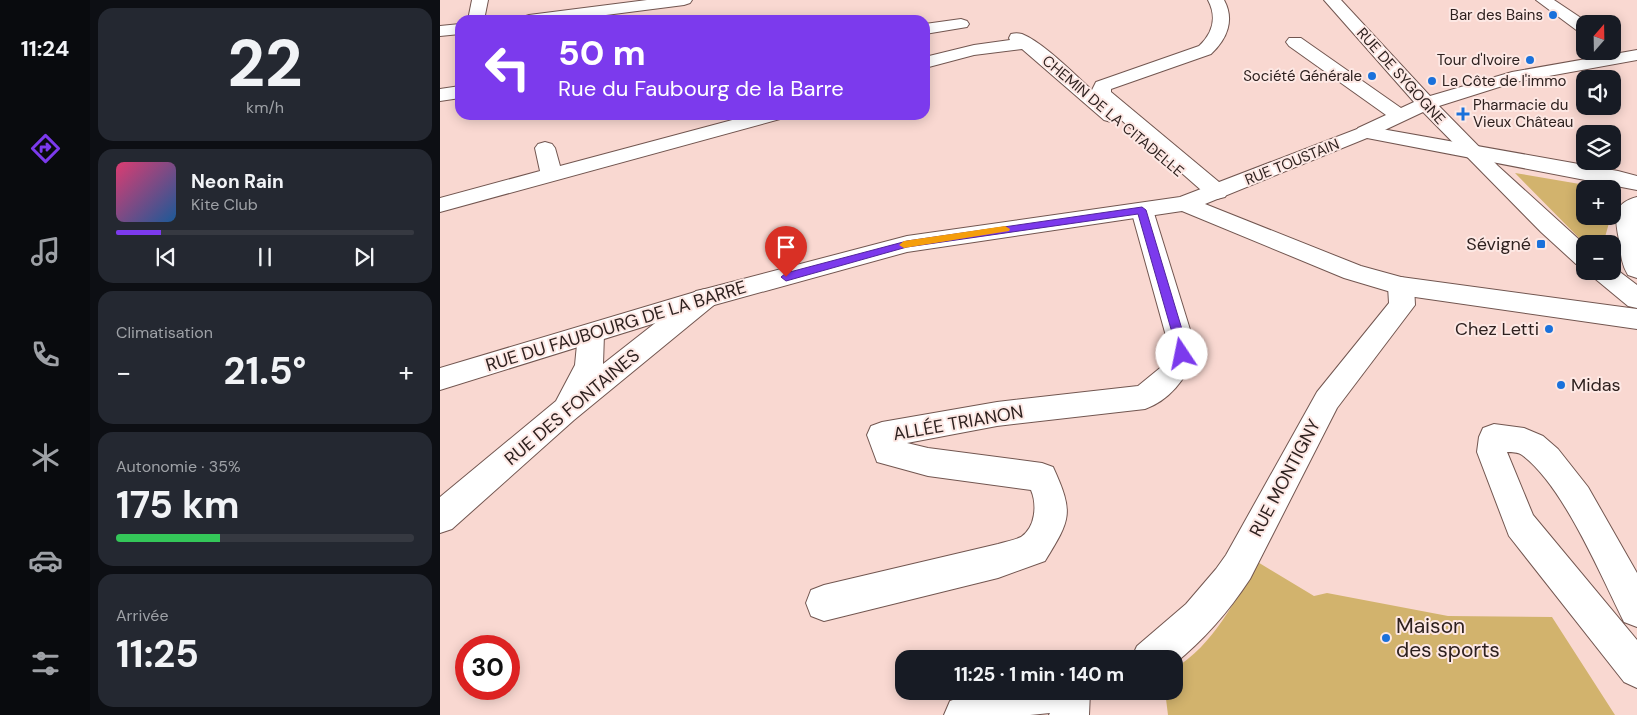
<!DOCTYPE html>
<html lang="fr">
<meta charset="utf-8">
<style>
:root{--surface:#171b24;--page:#242831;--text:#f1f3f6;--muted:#9ea1a6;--line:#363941;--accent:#7c3aed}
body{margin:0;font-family:"DM Sans",sans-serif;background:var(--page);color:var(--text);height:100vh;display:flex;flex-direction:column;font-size:19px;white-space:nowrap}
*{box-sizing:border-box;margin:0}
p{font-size:16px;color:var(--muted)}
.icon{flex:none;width:28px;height:28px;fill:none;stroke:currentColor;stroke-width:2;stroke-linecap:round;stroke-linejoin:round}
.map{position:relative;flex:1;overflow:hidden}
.sheet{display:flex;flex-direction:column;gap:8px;padding:8px;background:#0d0f14;width:350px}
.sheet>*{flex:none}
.banner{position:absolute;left:15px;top:15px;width:475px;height:105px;border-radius:15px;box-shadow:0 2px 12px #0003;background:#7c3aed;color:#fff;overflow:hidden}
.needle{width:32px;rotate:20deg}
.tools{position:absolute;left:1136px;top:15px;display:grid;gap:10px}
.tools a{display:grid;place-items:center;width:45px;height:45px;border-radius:10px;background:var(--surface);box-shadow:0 2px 12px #0003;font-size:25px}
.speed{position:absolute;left:15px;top:635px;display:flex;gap:10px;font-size:25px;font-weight:700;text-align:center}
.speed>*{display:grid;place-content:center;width:65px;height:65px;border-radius:50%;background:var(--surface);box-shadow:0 2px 12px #0003;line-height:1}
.speed .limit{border:8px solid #d22;background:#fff;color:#111}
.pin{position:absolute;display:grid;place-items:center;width:42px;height:42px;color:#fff;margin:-51px -21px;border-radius:50% 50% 50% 0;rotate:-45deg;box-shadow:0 0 5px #0007}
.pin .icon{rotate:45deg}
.me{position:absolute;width:55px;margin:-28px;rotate:349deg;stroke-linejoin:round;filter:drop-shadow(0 0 4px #0008)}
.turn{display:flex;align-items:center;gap:18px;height:105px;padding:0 20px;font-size:22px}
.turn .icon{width:65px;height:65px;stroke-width:2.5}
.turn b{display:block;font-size:35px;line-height:42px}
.big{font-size:38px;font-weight:700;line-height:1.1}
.sheet .widget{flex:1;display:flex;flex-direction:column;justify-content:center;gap:8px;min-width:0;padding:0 18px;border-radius:15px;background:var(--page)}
.sheet .dial{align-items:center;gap:0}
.dial b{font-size:65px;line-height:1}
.song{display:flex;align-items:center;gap:15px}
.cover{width:60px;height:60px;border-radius:8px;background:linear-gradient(135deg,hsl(340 70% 55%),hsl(210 70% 35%))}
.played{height:5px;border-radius:2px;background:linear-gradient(90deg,var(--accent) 15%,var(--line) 15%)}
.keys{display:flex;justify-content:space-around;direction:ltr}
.heat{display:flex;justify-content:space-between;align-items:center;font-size:28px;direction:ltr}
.charge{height:8px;border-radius:4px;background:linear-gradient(90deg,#34c759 35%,var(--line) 0)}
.trip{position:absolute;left:455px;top:650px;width:288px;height:50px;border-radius:15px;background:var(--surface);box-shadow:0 2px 12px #0003;font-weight:700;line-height:50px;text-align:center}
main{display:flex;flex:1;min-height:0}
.dock{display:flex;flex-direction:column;width:90px;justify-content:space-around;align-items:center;background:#090b0e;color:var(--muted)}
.dock .icon{width:35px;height:35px}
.dock .active{color:var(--accent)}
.dock b{font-size:22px;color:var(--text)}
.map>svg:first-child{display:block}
.green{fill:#d2b36d}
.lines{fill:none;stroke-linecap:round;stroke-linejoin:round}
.minor-casing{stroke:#725650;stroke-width:2}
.major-casing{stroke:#725650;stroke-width:2}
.minor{fill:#fff;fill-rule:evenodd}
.major{fill:#fff;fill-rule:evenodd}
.route{fill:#7c3aed;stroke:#51269a}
.slow{fill:#f59e0b}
.poi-dot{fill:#1a71db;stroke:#fde8e4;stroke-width:2}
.labels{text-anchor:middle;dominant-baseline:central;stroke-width:4;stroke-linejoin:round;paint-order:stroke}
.far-poi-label{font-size:15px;fill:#2e211f;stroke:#fde8e4;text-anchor:end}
.far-street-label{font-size:15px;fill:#2e211f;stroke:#fde8e4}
.poi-label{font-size:18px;fill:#2e211f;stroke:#fde8e4;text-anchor:end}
.street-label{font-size:18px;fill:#2e211f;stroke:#fde8e4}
.near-poi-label{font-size:21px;fill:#2e211f;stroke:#fde8e4;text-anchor:start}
</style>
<main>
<nav class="dock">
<b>11:24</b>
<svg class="icon active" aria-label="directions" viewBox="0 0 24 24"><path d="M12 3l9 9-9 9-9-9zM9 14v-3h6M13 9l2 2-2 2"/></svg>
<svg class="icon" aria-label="music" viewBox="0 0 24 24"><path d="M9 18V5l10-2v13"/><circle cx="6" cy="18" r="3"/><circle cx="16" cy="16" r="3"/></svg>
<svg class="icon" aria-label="phone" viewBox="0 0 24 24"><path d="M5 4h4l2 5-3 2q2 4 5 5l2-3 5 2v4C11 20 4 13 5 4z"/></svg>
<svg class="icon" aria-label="climate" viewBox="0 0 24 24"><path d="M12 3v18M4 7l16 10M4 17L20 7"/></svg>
<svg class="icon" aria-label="car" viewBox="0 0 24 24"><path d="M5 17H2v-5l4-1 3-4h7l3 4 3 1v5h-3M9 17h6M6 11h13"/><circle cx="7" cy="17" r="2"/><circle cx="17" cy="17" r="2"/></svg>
<svg class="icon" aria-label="filters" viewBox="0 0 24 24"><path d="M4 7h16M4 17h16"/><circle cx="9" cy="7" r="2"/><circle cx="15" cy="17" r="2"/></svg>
</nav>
<section class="sheet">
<div class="widget dial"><b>22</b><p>km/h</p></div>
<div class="widget">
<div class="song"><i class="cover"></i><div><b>Neon Rain</b><p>Kite Club</p></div></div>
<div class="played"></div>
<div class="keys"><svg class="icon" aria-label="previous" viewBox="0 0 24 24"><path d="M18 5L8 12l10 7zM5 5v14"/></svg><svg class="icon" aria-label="pause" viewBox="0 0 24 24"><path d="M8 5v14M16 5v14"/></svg><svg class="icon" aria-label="next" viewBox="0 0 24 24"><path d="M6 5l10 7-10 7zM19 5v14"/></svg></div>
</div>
<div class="widget"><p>Climatisation</p>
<div class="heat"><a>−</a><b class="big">21.5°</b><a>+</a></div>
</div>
<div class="widget"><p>Autonomie · 35%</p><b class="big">175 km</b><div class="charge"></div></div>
<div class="widget"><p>Arrivée</p><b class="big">11:25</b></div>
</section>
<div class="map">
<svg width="1197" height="715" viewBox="0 0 1197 715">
<rect width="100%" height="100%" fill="#f9d8d1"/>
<g class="green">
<polygon points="1075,173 1169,189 1145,189 1145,216 1171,216 1163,244 1145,244"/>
<path d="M816 561 874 596 887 593 1008 616 1112 617 1175 715H728L725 691H734V669C773 645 796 601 816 561Z"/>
</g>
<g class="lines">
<defs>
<g id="minor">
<polygon points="32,0 48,0 44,20 28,20"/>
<polygon points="207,0 252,0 250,3 244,5 127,20 81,20 83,17 89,15"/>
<path d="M768 0H784C795 20 787 39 771 54L671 89V92L785 187 788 192 785 197 777 199 769 197 679 118 671 122 664 120 582 49 534 55 485 68V57L534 45 570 40 569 38 571 34C575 33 578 33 582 34 604 43 634 74 652 90L656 82 759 46C773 33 777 17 768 0Z"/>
<polygon points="884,0 901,0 990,96 1072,72 1197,50 1197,60 1075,82 999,106 1058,166 1145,245 1145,266 1136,264 1101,232 983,112 932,136 925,138 918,136 915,132 918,128 946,115 849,46 846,42 849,38 861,38 961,108 974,102"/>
<polygon points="1096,0 1114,0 1150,24 1145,24 1145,33 1139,32"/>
<polygon points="521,19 527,21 529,24 527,27 485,34 485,24"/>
<polygon points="20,24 20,34 0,36 0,26"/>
<polygon points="20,86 20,98 0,101 0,89"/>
<polygon points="311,115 343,115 340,119 0,212 0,198 100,171 95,148 98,144 105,142 112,144 115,148 120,166"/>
<path d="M702 203 710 205 713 210 752 336C753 342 756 350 754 355 747 379 728 401 705 409L557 426 467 443 488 448 602 463 613 467C634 513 631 519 605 561L558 578 384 621 371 616 366 603 371 590 384 585 558 544C565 542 575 540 581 537 596 527 597 504 591 490L488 476 437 462 427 435 431 426 442 422 557 402 698 386 720 368 727 354 726 336 691 210 694 205Z"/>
<polygon points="1172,266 1197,285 1197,308 1188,306 1153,277 1150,271 1172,271"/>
<path d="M961 277 970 280 974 286 975 305 897 408 810 579C789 611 764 640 734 664V659H691L697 646 746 604 776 569 786 555 877 392 949 303 948 286 952 280Z"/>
<polygon points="265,289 274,291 278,298 274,305 134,420 12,529 0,533 0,497 116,401 135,365 138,334 142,327 151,324 160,327 164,334 163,364 256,291"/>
<path d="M1054 424 1084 428 1103 436 1118 449 1148 487 1197 573V627L1184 622C1161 576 1123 485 1082 455 1078 452 1072 452 1067 452L1093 515 1197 640V688L1184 682 1069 536 1037 452 1039 437 1043 428Z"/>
<polygon points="538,691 650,691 649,715 609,715 610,713 590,715 504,715 510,701"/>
</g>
<g id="major">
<polygon points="925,126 1178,171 1197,176 1197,190 927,138 765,204 921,266 961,277 1197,309 1197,329 961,295 904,278 742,211 467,252 267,307 0,390 0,368 265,289 467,236 740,197"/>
<path d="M1197 197V278L1188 275C1182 265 1181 257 1180 245 1176 223 1169 204 1197 197Z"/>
</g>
</defs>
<use href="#minor" class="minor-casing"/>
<use href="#major" class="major-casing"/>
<use href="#minor" class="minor"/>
<use href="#major" class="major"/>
</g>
<polygon class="route" points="702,207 706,210 744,336 747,354 742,359 736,354 733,336 698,214 467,247 346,281 341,277 346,273 467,241"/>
<polygon class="slow" points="565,226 570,229 569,231 464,248 459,245 464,241"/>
<g class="poi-dot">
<circle cx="1113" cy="15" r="5"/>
<circle cx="1090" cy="60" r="5"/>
<circle cx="932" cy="76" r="5"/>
<circle cx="992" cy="81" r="5"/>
<path d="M1020.5 106.5h5v5h5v5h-5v5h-5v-5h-5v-5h5z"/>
<rect x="1096" y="239" width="10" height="10" rx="2.5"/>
<circle cx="1109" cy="329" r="5"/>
<circle cx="1121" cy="385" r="5"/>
<circle cx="946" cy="638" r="5"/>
</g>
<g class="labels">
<g class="far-poi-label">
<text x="1103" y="15">Bar des Bains</text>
<text x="1080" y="60">Tour d'Ivoire</text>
<text x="922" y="76">Société Générale</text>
<text x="1002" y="81" text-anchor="start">La Côte de l'immo</text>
<text x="1033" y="105" text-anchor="start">Pharmacie du<tspan x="1033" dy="17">Vieux Château</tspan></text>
</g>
<g class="far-street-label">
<text transform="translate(961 76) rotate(48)">RUE DE SYGOGNE</text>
<text transform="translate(673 116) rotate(40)">CHEMIN DE LA CITADELLE</text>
<text transform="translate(852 162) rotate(-22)">RUE TOUSTAIN</text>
</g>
<g class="poi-label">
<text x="1091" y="244">Sévigné</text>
<text x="1099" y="329">Chez Letti</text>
<text x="1131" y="385" text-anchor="start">Midas</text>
</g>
<g class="street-label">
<text transform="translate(176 326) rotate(-17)">RUE DU FAUBOURG DE LA BARRE</text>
<text transform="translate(132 407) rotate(-40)">RUE DES FONTAINES</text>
<text transform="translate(518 423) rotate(-10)">ALLÉE TRIANON</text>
<text transform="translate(845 478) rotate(-62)">RUE MONTIGNY</text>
</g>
<g class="near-poi-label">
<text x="956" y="626">Maison<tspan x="956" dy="24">des sports</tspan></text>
</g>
</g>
</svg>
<div class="tools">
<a><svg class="needle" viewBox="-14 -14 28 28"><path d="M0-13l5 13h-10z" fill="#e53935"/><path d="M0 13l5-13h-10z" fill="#9ea1a6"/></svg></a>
<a><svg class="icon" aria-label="sound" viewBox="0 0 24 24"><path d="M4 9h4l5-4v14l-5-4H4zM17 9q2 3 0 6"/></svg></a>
<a><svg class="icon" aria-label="layers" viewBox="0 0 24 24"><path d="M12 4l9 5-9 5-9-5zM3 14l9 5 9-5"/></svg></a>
<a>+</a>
<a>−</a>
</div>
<div class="speed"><div class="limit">30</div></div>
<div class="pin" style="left:346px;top:277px;background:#d93025"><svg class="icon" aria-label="arrive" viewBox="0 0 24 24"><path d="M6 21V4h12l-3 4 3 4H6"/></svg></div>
<svg class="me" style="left:742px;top:354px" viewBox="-20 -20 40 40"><circle r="19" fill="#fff"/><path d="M0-13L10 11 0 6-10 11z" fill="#7c3aed"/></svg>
<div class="trip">11:25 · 1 min · 140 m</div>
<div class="banner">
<div class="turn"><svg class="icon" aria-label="left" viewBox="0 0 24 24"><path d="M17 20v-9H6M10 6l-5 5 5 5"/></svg><div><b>50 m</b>Rue du Faubourg de la Barre</div></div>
</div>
</div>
</main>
